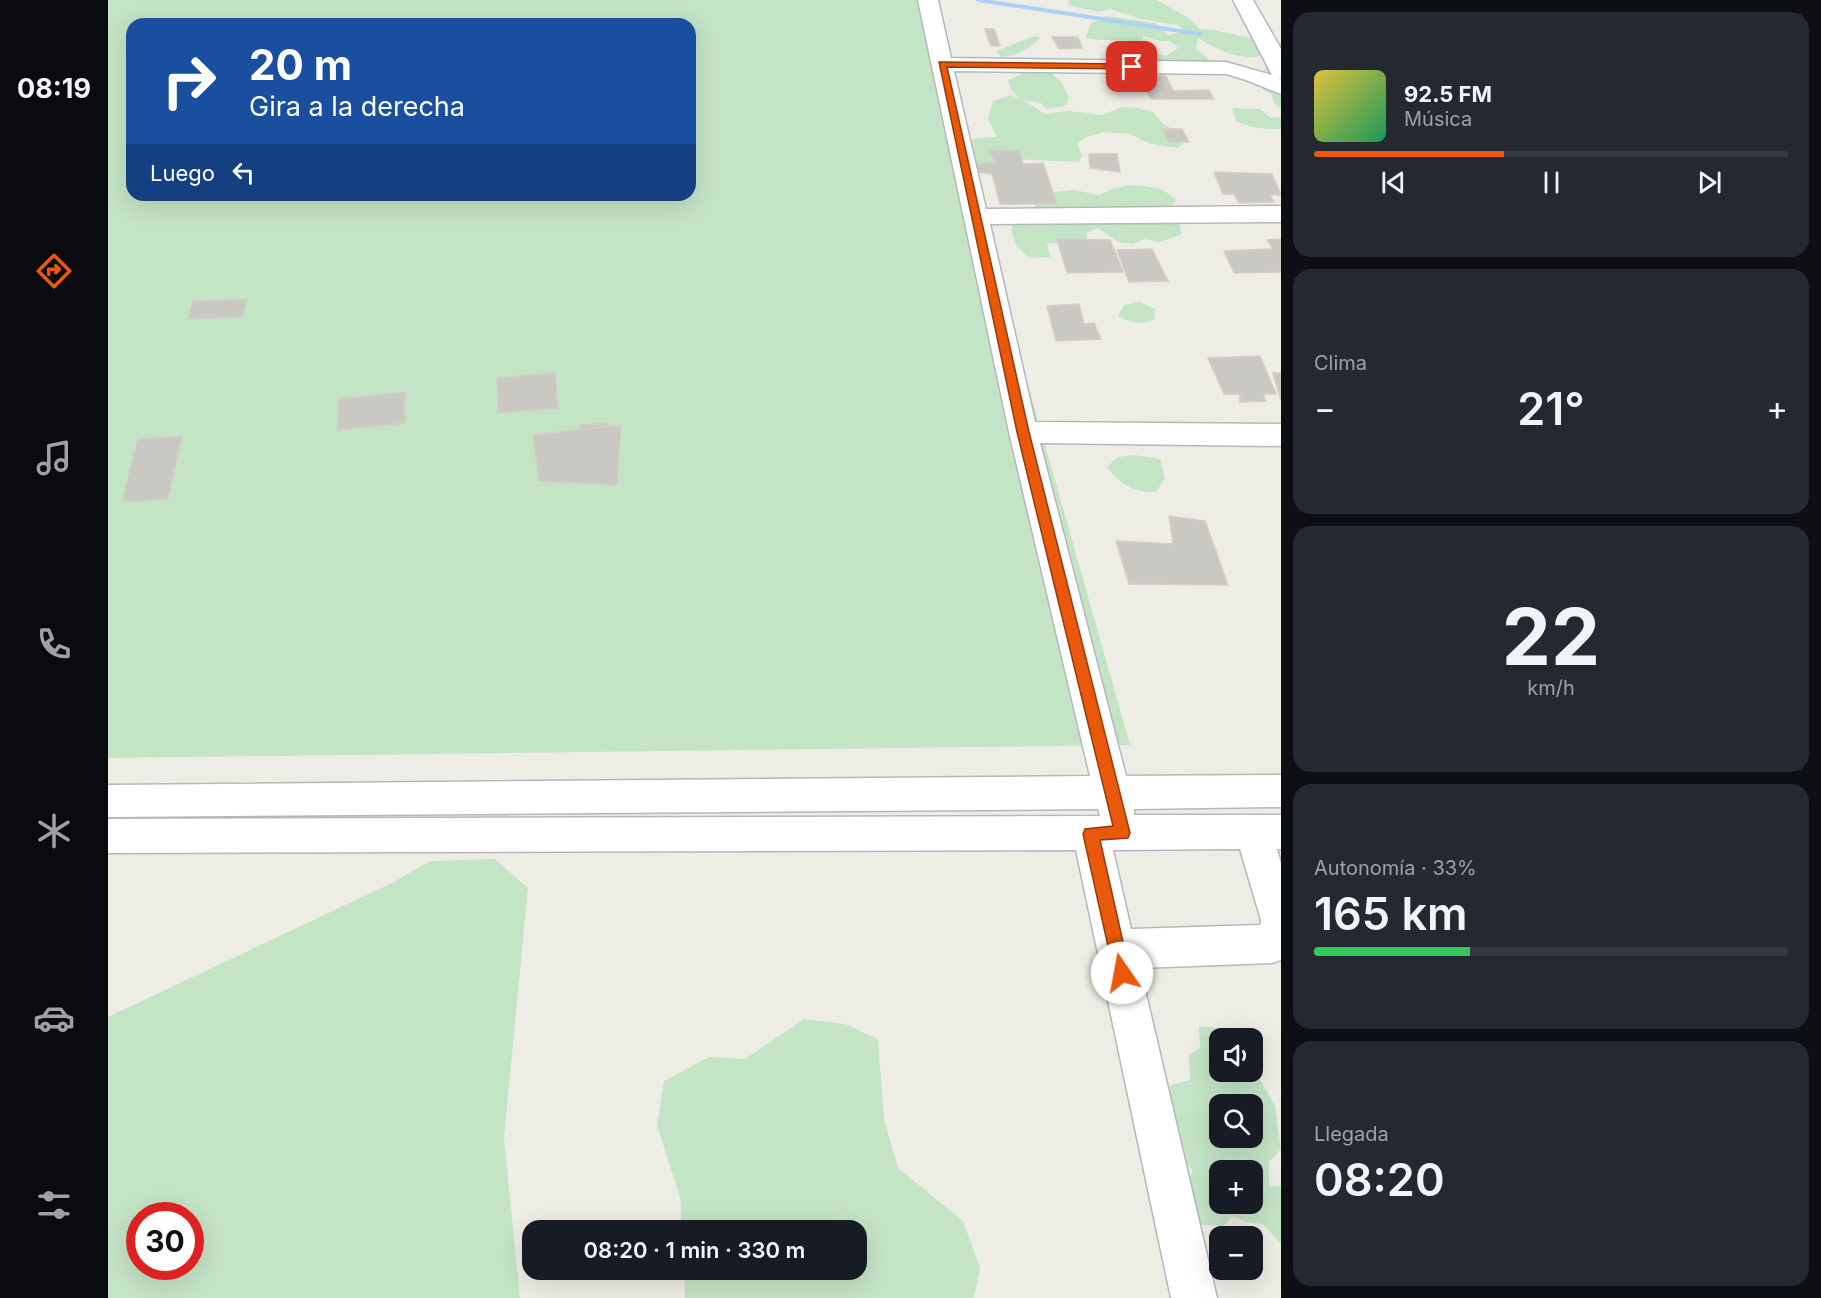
<!DOCTYPE html>
<html lang="es">
<meta charset="utf-8">
<style>
:root{--surface:#171b24;--page:#242831;--text:#f1f3f6;--muted:#9ea1a6;--line:#363941;--accent:#ea580c}
body{margin:0;font-family:Inter,sans-serif;background:var(--page);color:var(--text);height:100vh;display:flex;flex-direction:column;font-size:22px;white-space:nowrap}
*{box-sizing:border-box;margin:0}
p{font-size:20px;color:var(--muted)}
.icon{flex:none;width:33px;height:33px;fill:none;stroke:currentColor;stroke-width:2;stroke-linecap:round;stroke-linejoin:round}
.map{position:relative;flex:1;overflow:hidden}
.drawer{display:flex;flex-direction:column;gap:12px;padding:12px;background:#0d0f14;width:540px}
.drawer>*{flex:none}
.top-card{position:absolute;left:18px;top:18px;width:570px;height:183px;border-radius:18px;box-shadow:0 6px 24px #0002;background:#1a4fa0;color:#fff;overflow:hidden}
.tools{position:absolute;left:1101px;top:1028px;display:grid;gap:12px}
.tools a{display:grid;place-items:center;width:54px;height:54px;border-radius:12px;background:var(--surface);box-shadow:0 6px 24px #0002;font-size:30px}
.speed{position:absolute;left:18px;top:1202px;display:flex;gap:12px;font-size:30px;font-weight:700;text-align:center}
.speed>*{display:grid;place-content:center;width:78px;height:78px;border-radius:50%;background:var(--surface);box-shadow:0 6px 24px #0002;line-height:1}
.speed .limit{border:9px solid #d22;background:#fff;color:#111}
.pin{position:absolute;display:grid;place-items:center;width:51px;height:51px;color:#fff;margin:-26px;border-radius:12px;box-shadow:0 3px 9px #0006}
.me{position:absolute;width:66px;margin:-33px;rotate:348deg;stroke-linejoin:round;filter:drop-shadow(0 0 4px #0008)}
.turn{display:flex;align-items:center;gap:21px;height:126px;padding:0 24px;font-size:27px}
.turn .icon{width:78px;height:78px;stroke-width:2.5}
.turn b{display:block;font-size:42px;line-height:51px}
.then{display:flex;align-items:center;height:57px;padding:0 24px;background:#0003;gap:12px;font-size:22px}
.big{font-size:45px;font-weight:600;line-height:1.1}
.drawer .tile{flex:1;display:flex;flex-direction:column;justify-content:center;gap:9px;min-width:0;padding:0 21px;border-radius:18px;background:var(--page)}
.drawer .dial{align-items:center;gap:0}
.dial b{font-size:78px;line-height:1}
.song{display:flex;align-items:center;gap:18px}
.cover{width:72px;height:72px;border-radius:9px;background:linear-gradient(135deg,hsl(50 70% 55%),hsl(150 70% 35%))}
.played{height:6px;border-radius:3px;background:linear-gradient(90deg,var(--accent) 40%,var(--line) 40%)}
.keys{display:flex;justify-content:space-around;direction:ltr}
.heat{display:flex;justify-content:space-between;align-items:center;font-size:33px;direction:ltr}
.charge{height:9px;border-radius:4px;background:linear-gradient(90deg,#34c759 33%,var(--line) 0)}
.trip{position:absolute;left:414px;top:1220px;width:345px;height:60px;border-radius:18px;background:var(--surface);box-shadow:0 6px 24px #0002;font-weight:600;line-height:60px;text-align:center}
main{display:flex;flex:1;min-height:0}
.tab-bar{display:flex;flex-direction:column;width:108px;justify-content:space-around;align-items:center;background:#090b0e;color:var(--muted)}
.tab-bar .icon{width:42px;height:42px}
.tab-bar .current{color:var(--accent)}
.tab-bar b{font-size:27px;color:var(--text)}
.map>svg:first-child{display:block}
.green{fill:#c4e4c6;fill-rule:evenodd}
.lines{fill:none;stroke-linecap:round;stroke-linejoin:round}
.stream{fill:#abd1f8;fill-rule:evenodd}
.building{fill:#cac8c2;stroke:#d2cfc4;stroke-width:1.5}
.minor-casing{stroke:#b5b7bb;stroke-width:3}
.minor{fill:#fff;fill-rule:evenodd}
.route{fill:#ea580c;stroke:#983908;stroke-width:1.5}
</style>
<main>
<nav class="tab-bar">
<b>08:19</b>
<svg class="icon current" aria-label="directions" viewBox="0 0 24 24"><path d="M12 3l9 9-9 9-9-9zM9 14v-3h6M13 9l2 2-2 2"/></svg>
<svg class="icon" aria-label="music" viewBox="0 0 24 24"><path d="M9 18V5l10-2v13"/><circle cx="6" cy="18" r="3"/><circle cx="16" cy="16" r="3"/></svg>
<svg class="icon" aria-label="phone" viewBox="0 0 24 24"><path d="M5 4h4l2 5-3 2q2 4 5 5l2-3 5 2v4C11 20 4 13 5 4z"/></svg>
<svg class="icon" aria-label="climate" viewBox="0 0 24 24"><path d="M12 3v18M4 7l16 10M4 17L20 7"/></svg>
<svg class="icon" aria-label="car" viewBox="0 0 24 24"><path d="M5 17H2v-5l4-1 3-4h7l3 4 3 1v5h-3M9 17h6M6 11h13"/><circle cx="7" cy="17" r="2"/><circle cx="17" cy="17" r="2"/></svg>
<svg class="icon" aria-label="filters" viewBox="0 0 24 24"><path d="M4 7h16M4 17h16"/><circle cx="9" cy="7" r="2"/><circle cx="15" cy="17" r="2"/></svg>
</nav>
<div class="map">
<svg width="1173" height="1298" viewBox="0 0 1173 1298">
<rect width="100%" height="100%" fill="#eeede5"/>
<g class="green">
<path d="M0 0H811L858 143 869 138 889 137 880 119 885 101 903 95 911 99 903 89 900 80 919 72 942 71 953 82 961 97 957 106 938 109 933 103 915 100 937 114 961 111 994 115 1014 107 1030 108 1045 112 1055 124 1073 134 1075 143 1070 148 1043 144 1022 134 996 132 978 137 969 144 974 155 971 162 900 159 881 173 866 169 856 158 1022 745 0 758ZM24 24H582V195H24Z"/>
<path d="M962 0H1048L1079 17 1092 29 1105 30 1173 44V109L1167 104 1163 94 1155 90 1152 81 1161 77 1156 70 1160 62 1158 54C1137 64 1108 49 1090 38L1088 49 1101 59 1093 67 1092 74C1076 76 1045 66 1029 60L1030 53 1037 51 1058 56 1070 48 1062 41H1052L1035 36 1034 41 992 40 977 38 983 23 999 16 1047 23 1062 36 1063 34 1079 32 1069 25 1033 19 1002 9 990 12 960 5Z"/>
<path d="M926 36 932 38C921 49 909 56 893 57L888 51Z"/>
<path d="M1124 108 1152 109 1163 118 1173 117V129C1155 129 1145 129 1128 121Z"/>
<path d="M1024 185C1040 186 1058 187 1068 201L1063 206 1052 207 1056 214 1071 222 1074 234 1052 242 1036 239 1025 244 1010 242 990 228 979 233V242L963 245 939 243 942 257 922 258 909 247 903 230 910 215 927 206 938 193 966 190 991 195 1006 188Z"/>
<path d="M1032 302 1047 309 1046 320C1032 324 1023 324 1010 316L1016 305Z"/>
<path d="M1026 455 1052 459 1057 478 1048 492C1026 493 1012 484 999 467L1010 457Z"/>
<path d="M387 859 420 888 396 1138 412 1298H0V1017L284 883 322 861ZM32 1215H82V1266H32Z"/>
<polygon points="696,1019 737,1024 770,1039 776,1119 790,1168 855,1221 872,1268 866,1298 577,1298 576,1269 748,1269 748,1230 574,1230 572,1197 549,1125 556,1081 601,1057 637,1059"/>
<path d="M1091 1026 1110 1028 1117 1038H1112V1071H1144L1145 1067 1167 1106 1173 1149 1161 1162V1186H1173V1244L1155 1224 1139 1222 1124 1216 1116 1226 1094 1225 1083 1210 1078 1186 1085 1171 1065 1148 1052 1105 1063 1085 1082 1080 1081 1055 1092 1048ZM1112 1104H1144V1137H1112ZM1112 1170H1144V1203H1112Z"/>
</g>
<g class="lines">
<polygon class="stream" points="867,0 883,0 1092,32 1095,34 1092,36 870,2"/>
</g>
<g class="building">
<polygon points="877,29 886,29 892,46 883,46"/>
<polygon points="944,37 970,37 974,48 951,49"/>
<polygon points="1031,76 1058,76 1065,91 1101,90 1106,99 1043,99"/>
<polygon points="1054,129 1074,129 1081,142 1061,142"/>
<polygon points="882,150 911,151 915,164 935,163 949,204 892,204 884,174 870,172 868,164 886,162"/>
<polygon points="981,154 1009,154 1012,172 982,168"/>
<polygon points="1106,172 1164,174 1173,195 1162,195 1166,202 1131,203 1126,194 1115,194"/>
<polygon points="949,239 1002,240 1015,272 959,273"/>
<polygon points="1173,239 1173,272 1126,273 1116,251 1165,249 1159,240"/>
<polygon points="1044,249 1060,281 1021,282 1009,250"/>
<polygon points="139,299 134,317 80,319 85,301"/>
<polygon points="971,304 976,324 986,323 993,339 948,341 939,306"/>
<polygon points="1152,356 1168,394 1155,394 1158,401 1132,402 1132,394 1116,394 1100,358"/>
<polygon points="447,373 450,408 390,413 389,378"/>
<polygon points="1165,373 1173,373 1173,400"/>
<polygon points="297,392 297,423 229,430 231,399"/>
<polygon points="500,423 504,475 478,477 477,464 430,467 429,440 473,437 472,425"/>
<polygon points="513,425 509,485 431,481 425,435"/>
<polygon points="74,436 60,499 14,502 30,439"/>
<polygon points="1061,516 1097,521 1120,585 1021,584 1008,541 1065,544"/>
</g>
<g class="lines">
<defs>
<path id="minor" d="M810 0H830L843 58 1118 62 1164 75 1125 0H1145L1173 49V78H1170L1173 79V94L1138 80 1118 74 846 71 878 209 1173 206V222L882 224 927 422 1173 424V446L932 443 1018 776 1173 775V807L1026 809V815H1173V849H1169L1173 863V960L1164 963 1032 968 1109 1298H1063L968 850 0 853V819L992 816 990 809 0 817V785L982 776 901 432ZM1132 849 1153 920 1152 925 1023 929 1005 850Z"/>
</defs>
<use href="#minor" class="minor-casing"/>
<use href="#minor" class="minor"/>
</g>
<polygon class="route" points="831,62 1024,64 1028,67 1024,69 839,67 921,432 1022,833 1020,838 992,840 1022,973 1020,978 1014,981 1008,978 1006,973 975,834 977,829 1005,826 909,432"/>
</svg>
<div class="tools">
<a><svg class="icon" aria-label="sound" viewBox="0 0 24 24"><path d="M4 9h4l5-4v14l-5-4H4zM17 9q2 3 0 6"/></svg></a>
<a><svg class="icon" aria-label="search" viewBox="0 0 24 24"><circle cx="10" cy="10" r="6"/><path d="M15 15l6 6"/></svg></a>
<a>+</a>
<a>−</a>
</div>
<div class="speed"><div class="limit">30</div></div>
<div class="pin" style="left:1024px;top:67px;background:#d93025"><svg class="icon" aria-label="arrive" viewBox="0 0 24 24"><path d="M6 21V4h12l-3 4 3 4H6"/></svg></div>
<svg class="me" style="left:1014px;top:973px" viewBox="-20 -20 40 40"><circle r="19" fill="#fff"/><path d="M0-13L10 11 0 6-10 11z" fill="#ea580c"/></svg>
<div class="trip">08:20 · 1 min · 330 m</div>
<div class="top-card">
<div class="turn"><svg class="icon" aria-label="right" viewBox="0 0 24 24"><path d="M7 20v-9h11M14 6l5 5-5 5"/></svg><div><b>20 m</b>Gira a la derecha</div></div>
<div class="then">Luego<svg class="icon" aria-label="left" viewBox="0 0 24 24"><path d="M17 20v-9H6M10 6l-5 5 5 5"/></svg></div>
</div>
</div>
<section class="drawer">
<div class="tile">
<div class="song"><i class="cover"></i><div><b>92.5 FM</b><p>Música</p></div></div>
<div class="played"></div>
<div class="keys"><svg class="icon" aria-label="previous" viewBox="0 0 24 24"><path d="M18 5L8 12l10 7zM5 5v14"/></svg><svg class="icon" aria-label="pause" viewBox="0 0 24 24"><path d="M8 5v14M16 5v14"/></svg><svg class="icon" aria-label="next" viewBox="0 0 24 24"><path d="M6 5l10 7-10 7zM19 5v14"/></svg></div>
</div>
<div class="tile"><p>Clima</p>
<div class="heat"><a>−</a><b class="big">21°</b><a>+</a></div>
</div>
<div class="tile dial"><b>22</b><p>km/h</p></div>
<div class="tile"><p>Autonomía · 33%</p><b class="big">165 km</b><div class="charge"></div></div>
<div class="tile"><p>Llegada</p><b class="big">08:20</b></div>
</section>
</main>
